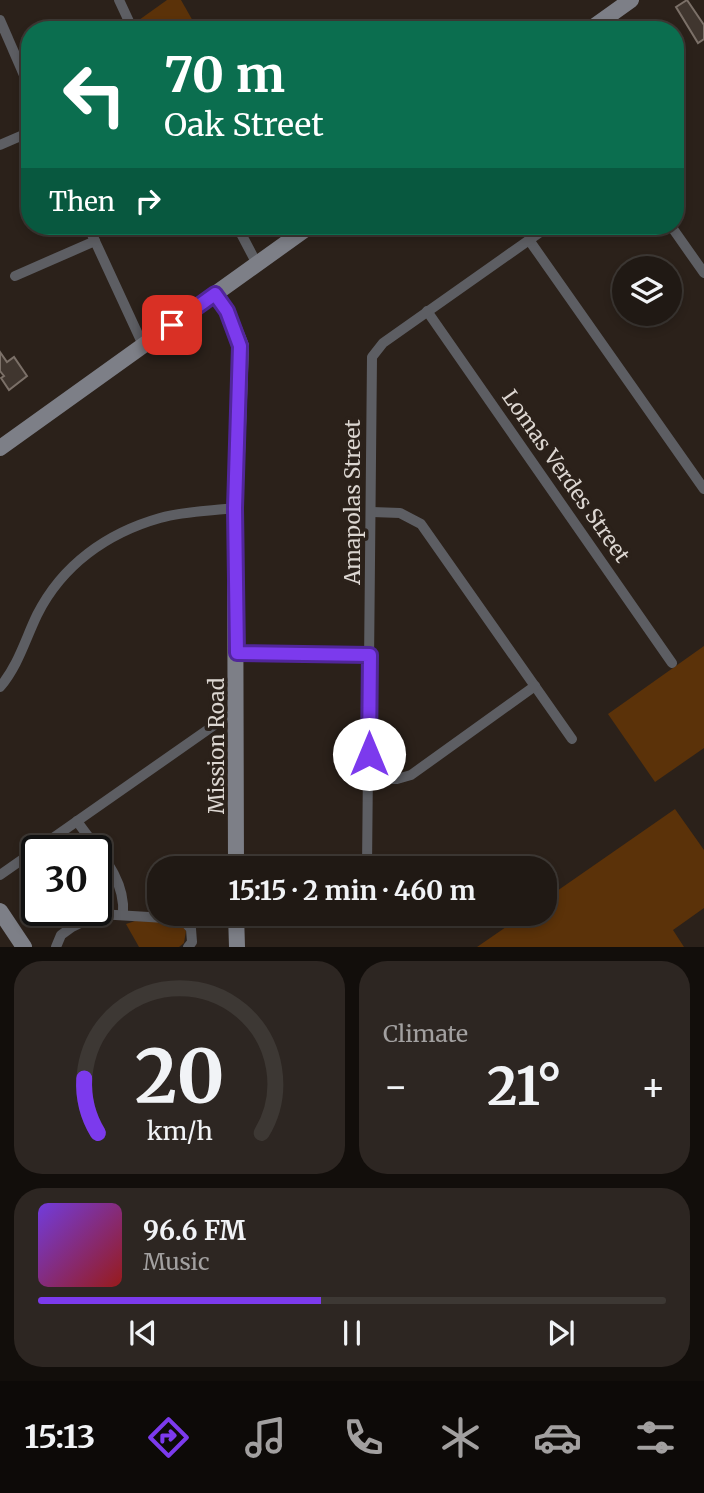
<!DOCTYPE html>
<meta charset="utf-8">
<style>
:root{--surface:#201914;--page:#2d2622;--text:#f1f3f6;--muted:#a2a0a0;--line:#3d3834;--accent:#7c3aed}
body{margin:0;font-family:Merriweather,serif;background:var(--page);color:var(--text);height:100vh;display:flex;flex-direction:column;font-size:26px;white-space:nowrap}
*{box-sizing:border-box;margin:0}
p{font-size:23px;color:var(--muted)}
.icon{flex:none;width:38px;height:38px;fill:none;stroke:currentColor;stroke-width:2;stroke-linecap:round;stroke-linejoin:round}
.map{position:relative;height:947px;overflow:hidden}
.panel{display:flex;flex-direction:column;gap:14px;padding:14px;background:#120e0b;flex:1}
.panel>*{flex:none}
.guide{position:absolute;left:21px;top:21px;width:663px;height:214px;border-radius:28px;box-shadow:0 4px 10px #0003,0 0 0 2px var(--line);background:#0b6e4f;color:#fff;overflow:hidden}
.controls{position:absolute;left:612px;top:256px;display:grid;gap:14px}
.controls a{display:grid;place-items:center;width:70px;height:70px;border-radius:50%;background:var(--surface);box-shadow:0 4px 10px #0003,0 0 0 2px var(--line);font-size:35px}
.speed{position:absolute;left:21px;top:835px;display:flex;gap:14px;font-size:35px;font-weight:700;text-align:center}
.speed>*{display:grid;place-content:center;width:91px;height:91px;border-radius:50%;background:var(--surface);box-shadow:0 4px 10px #0003,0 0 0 2px var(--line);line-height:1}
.speed .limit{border:4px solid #111;border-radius:10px;background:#fff;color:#111}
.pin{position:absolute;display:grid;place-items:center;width:60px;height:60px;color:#fff;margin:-30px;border-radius:14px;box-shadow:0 4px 10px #0006}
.me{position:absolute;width:77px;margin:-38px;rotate:0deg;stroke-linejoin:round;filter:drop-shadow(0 0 5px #0008)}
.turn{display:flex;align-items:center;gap:24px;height:147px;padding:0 28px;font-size:32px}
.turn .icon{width:91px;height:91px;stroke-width:2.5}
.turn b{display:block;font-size:49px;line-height:60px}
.then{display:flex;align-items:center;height:66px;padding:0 28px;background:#0003;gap:14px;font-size:26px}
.big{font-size:52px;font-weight:700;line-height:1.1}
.panel .card{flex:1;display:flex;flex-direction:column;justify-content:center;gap:10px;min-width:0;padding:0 24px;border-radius:28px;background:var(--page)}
.panel .dial{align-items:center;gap:0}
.dial svg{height:182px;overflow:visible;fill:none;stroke:var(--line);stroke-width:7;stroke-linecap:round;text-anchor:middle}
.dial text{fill:var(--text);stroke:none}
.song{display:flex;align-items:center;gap:21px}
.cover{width:84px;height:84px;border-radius:10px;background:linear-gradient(135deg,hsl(260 70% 55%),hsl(0 70% 35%))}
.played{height:7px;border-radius:4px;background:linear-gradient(90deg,var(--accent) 45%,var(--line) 45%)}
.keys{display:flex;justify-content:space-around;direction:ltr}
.heat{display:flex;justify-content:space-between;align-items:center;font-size:38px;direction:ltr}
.panel .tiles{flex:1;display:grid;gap:14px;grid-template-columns:1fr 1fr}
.card:last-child{grid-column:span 2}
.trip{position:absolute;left:147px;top:856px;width:410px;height:70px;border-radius:28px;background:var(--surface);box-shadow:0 4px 10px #0003,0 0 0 2px var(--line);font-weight:700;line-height:70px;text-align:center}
.tab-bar{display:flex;height:112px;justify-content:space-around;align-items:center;background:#0d0a08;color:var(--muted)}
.tab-bar .icon{width:49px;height:49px}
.tab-bar .current{color:var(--accent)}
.tab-bar b{font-size:32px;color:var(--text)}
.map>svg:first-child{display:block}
.green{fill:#5b3209}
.building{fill:#40362f;stroke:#7b7068;stroke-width:2}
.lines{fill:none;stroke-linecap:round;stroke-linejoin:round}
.street{stroke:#5d5e63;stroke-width:10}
.secondary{stroke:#7d7f87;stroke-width:16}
.route-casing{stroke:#51269a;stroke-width:18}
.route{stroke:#7c3aed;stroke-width:12}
.labels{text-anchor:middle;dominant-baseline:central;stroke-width:7;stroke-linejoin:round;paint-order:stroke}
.street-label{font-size:21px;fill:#dcd6d1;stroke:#2b211a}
</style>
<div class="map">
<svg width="704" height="947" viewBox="0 0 704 947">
<rect width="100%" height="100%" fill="#2b211a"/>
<g class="green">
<polygon points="167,0 181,0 198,30 144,30 139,20"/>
<polygon points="248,226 277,226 267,233 254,237"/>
<polygon points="704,646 704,748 655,782 608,714"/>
<polygon points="675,809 704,850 704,908 673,930 684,947 477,947 525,914 544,914 544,900"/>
<polygon points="135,921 179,922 186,931 184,943 179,947 139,947 126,924"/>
</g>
<g class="building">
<polygon points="687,0 704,25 704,39 698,43 676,7"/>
<polygon points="0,352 7,362 14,357 27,376 9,390 1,378 4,376 0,371"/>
</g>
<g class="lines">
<g class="street">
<polyline points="119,0 133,30"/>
<polyline points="0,20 30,89"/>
<polyline points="0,145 30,132"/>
<polyline points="88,226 143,345"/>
<polyline points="237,226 257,264"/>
<polyline points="671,226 704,273"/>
<polyline points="529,240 704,489"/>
<polyline points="15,276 95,241"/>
<polyline points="427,311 672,663"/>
<polyline points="372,512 400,513 421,524 572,739"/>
<polyline points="237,653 370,655"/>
<path d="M0 687C18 666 25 640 37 615 62 565 107 533 160 518 184 511 211 511 235 508"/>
<polyline points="369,779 397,779 411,775 535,686"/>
<path d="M77 821C96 849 126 877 123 914"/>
<polyline points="367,868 372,357 383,343 549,226"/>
<polyline points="0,875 223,719 237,714"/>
<polyline points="56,947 61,935 72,927 99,914 182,919 191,929 192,942 188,947"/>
</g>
<g class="secondary">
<polyline points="589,30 631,0"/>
<polyline points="215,294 227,311 241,346 235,508 236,868"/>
<polyline points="0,448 310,226"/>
<polyline points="0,911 24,947"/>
<polyline points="236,914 237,947"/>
</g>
</g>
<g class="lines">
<defs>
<polyline id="route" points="172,325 215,294 227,311 240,346 235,508 237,653 370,655 369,754"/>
</defs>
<use href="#route" class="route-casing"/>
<use href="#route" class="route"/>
</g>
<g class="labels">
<g class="street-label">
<text transform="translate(566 476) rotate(55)">Lomas Verdes Street</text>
<text transform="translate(352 502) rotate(-90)">Amapolas Street</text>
<text transform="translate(216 746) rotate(-90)">Mission Road</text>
</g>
</g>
</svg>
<div class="controls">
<a><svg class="icon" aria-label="layers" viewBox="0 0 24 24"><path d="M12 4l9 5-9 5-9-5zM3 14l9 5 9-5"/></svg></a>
</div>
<div class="speed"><div class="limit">30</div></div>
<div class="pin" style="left:172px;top:325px;background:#d93025"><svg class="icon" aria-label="arrive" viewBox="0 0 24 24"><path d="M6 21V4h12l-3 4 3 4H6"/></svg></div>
<svg class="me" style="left:369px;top:754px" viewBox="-20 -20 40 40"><circle r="19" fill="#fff"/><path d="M0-13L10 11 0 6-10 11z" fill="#7c3aed"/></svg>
<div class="trip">15:15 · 2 min · 460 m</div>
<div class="guide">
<div class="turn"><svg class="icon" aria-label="left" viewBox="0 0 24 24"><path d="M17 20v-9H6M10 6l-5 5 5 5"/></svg><div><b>70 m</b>Oak Street</div></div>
<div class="then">Then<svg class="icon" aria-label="right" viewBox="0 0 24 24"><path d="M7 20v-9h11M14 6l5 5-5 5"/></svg></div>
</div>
</div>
<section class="panel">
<div class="tiles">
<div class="card dial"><svg viewBox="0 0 100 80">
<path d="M14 69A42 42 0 1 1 86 69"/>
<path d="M14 69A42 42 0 0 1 8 45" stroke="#7c3aed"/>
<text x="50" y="56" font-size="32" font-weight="700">20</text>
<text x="50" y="72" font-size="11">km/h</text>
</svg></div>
<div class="card"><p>Climate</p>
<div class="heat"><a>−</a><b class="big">21°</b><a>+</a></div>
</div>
<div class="card">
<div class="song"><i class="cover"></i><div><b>96.6 FM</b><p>Music</p></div></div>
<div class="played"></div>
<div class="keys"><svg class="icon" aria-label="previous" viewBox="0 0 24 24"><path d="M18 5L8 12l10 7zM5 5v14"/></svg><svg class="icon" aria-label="pause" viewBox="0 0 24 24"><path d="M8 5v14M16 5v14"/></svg><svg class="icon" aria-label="next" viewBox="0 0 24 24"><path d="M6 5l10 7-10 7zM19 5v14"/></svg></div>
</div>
</div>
</section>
<nav class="tab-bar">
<b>15:13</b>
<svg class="icon current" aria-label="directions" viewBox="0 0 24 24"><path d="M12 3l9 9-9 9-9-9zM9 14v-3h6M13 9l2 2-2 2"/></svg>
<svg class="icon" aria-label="music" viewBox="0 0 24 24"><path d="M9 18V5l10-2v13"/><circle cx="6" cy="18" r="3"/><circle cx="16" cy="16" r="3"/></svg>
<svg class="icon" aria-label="phone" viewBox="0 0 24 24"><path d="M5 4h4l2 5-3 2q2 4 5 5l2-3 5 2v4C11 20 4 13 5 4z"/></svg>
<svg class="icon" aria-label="climate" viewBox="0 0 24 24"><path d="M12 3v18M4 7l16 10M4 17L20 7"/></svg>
<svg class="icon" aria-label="car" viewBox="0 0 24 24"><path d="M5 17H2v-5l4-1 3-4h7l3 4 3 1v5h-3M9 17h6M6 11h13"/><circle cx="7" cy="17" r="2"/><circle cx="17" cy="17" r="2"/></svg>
<svg class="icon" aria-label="filters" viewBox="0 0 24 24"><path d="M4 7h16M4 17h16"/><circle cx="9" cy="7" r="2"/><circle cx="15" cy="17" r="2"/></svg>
</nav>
